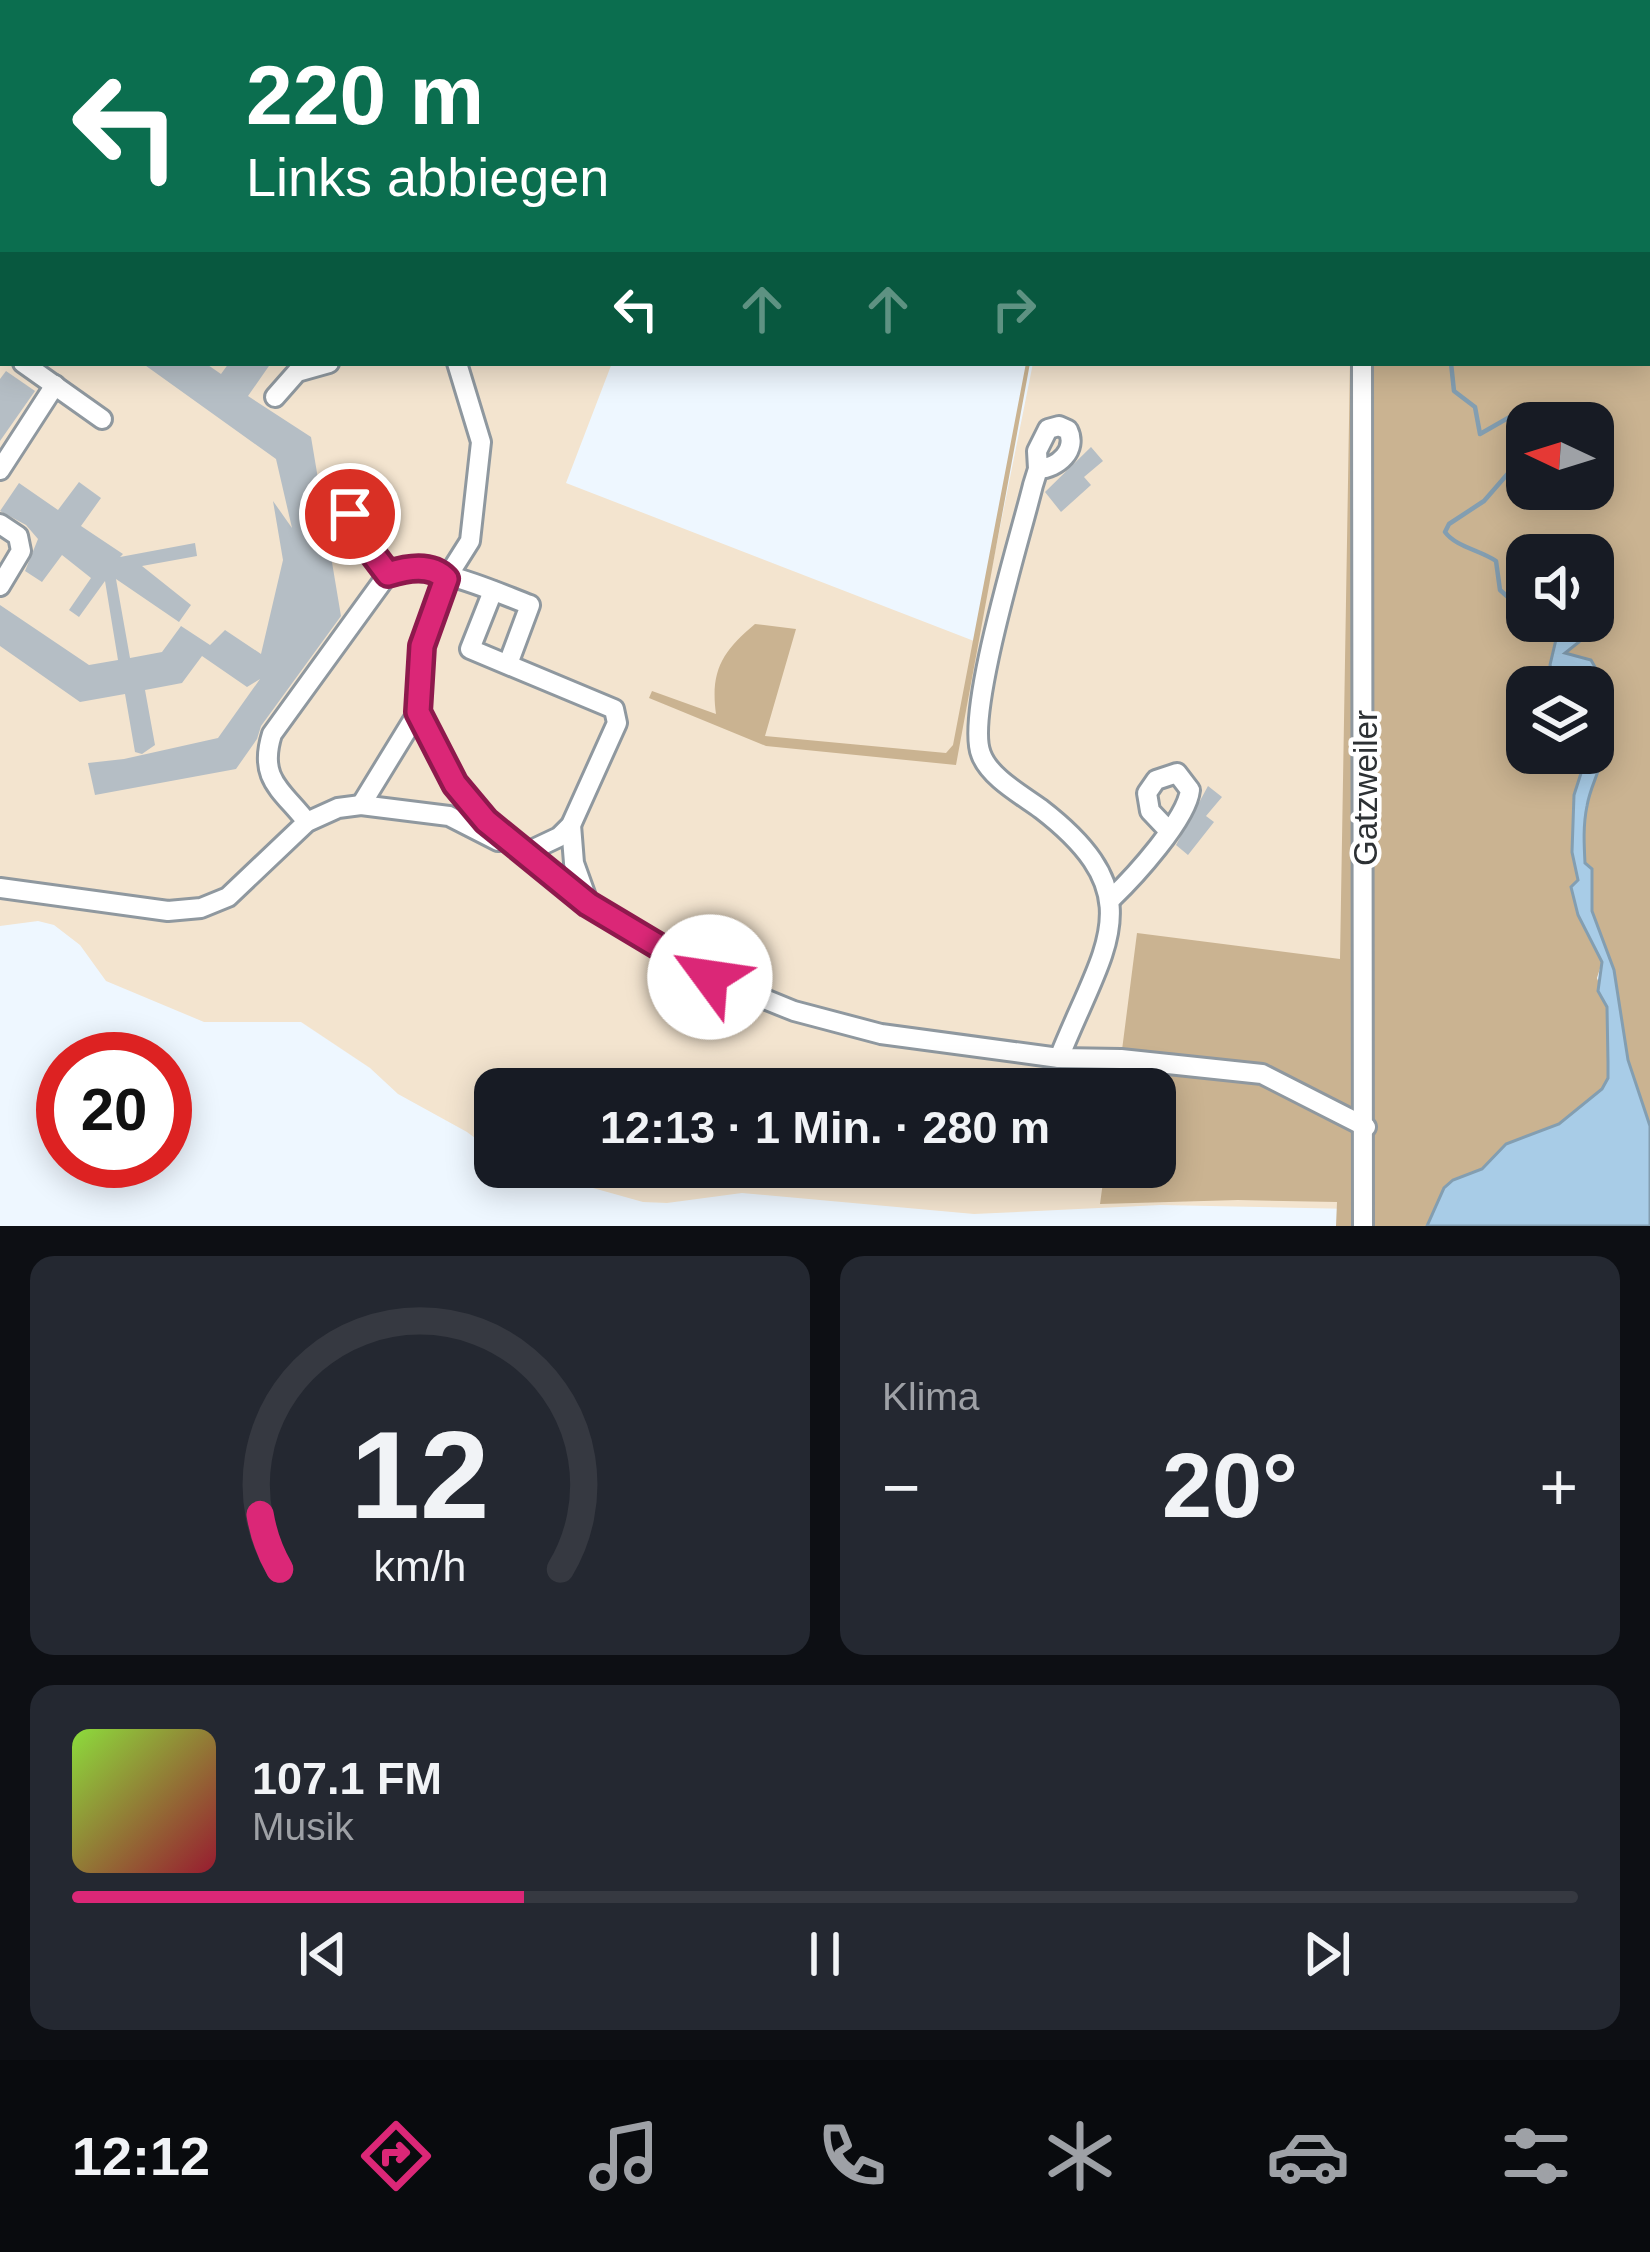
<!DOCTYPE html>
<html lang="de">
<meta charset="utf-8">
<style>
:root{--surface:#171b24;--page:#242831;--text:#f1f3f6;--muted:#9ea1a6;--line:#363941;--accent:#db2777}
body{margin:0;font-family:Helvetica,sans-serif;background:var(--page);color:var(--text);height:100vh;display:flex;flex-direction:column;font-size:45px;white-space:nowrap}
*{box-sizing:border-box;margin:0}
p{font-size:39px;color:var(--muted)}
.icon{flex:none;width:66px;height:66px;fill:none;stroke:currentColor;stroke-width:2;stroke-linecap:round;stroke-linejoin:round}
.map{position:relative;height:1226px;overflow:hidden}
.panel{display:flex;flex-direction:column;gap:30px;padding:30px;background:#0d0f14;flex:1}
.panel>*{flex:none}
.banner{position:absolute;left:0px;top:0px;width:1650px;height:366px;box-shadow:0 6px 30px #0003;background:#0b6e4f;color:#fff;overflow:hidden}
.needle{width:78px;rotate:274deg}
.buttons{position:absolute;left:1506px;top:402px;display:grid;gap:24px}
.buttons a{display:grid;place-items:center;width:108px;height:108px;border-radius:24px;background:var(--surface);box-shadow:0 6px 30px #0003;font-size:60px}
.speed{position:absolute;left:36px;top:1032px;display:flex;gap:24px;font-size:60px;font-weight:700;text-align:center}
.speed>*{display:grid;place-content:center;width:156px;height:156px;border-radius:50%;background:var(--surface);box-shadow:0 6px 30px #0003;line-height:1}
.speed .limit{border:18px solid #d22;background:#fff;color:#111}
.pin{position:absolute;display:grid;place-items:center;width:102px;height:102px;color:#fff;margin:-51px;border:6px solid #fff;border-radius:50%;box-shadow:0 3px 12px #0007}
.me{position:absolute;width:132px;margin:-66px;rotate:301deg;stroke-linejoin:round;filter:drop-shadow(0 0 9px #0008)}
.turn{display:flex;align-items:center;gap:42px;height:252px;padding:0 48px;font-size:54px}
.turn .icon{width:156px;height:156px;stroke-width:2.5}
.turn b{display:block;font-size:84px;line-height:102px}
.lanes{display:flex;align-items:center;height:114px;padding:0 48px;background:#0003;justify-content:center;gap:60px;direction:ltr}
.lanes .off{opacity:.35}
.big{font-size:90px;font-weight:700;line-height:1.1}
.panel .widget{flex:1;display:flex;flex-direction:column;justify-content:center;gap:18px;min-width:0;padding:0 42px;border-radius:24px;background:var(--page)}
.panel .dial{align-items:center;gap:0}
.dial svg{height:312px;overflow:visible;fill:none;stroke:var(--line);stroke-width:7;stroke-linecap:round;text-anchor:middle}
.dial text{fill:var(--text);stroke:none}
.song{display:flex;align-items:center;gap:36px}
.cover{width:144px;height:144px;border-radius:18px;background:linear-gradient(135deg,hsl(90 70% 55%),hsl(350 70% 35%))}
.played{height:12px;border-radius:6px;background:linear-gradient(90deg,var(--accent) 30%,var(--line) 30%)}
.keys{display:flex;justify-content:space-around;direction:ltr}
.heat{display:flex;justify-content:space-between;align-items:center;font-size:66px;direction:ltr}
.panel .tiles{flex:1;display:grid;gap:30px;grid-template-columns:1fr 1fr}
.widget:last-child{grid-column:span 2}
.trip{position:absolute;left:474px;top:1068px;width:702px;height:120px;border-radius:24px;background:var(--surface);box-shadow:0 6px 30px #0003;font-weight:700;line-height:120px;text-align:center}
.tab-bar{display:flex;height:192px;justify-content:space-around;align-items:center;background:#090b0e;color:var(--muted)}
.tab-bar .icon{width:84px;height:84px}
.tab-bar .on{color:var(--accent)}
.tab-bar b{font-size:54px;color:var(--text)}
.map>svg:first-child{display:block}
.green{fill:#f3e4cf}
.forest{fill:#cab391;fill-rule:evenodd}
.water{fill:#a8cce7;stroke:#839eb1;stroke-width:3}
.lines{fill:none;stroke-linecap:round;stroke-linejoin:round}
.stream{stroke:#839eb1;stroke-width:4.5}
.building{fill:#b5bec5}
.minor-casing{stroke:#8f989f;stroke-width:24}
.minor{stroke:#fff;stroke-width:18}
.route-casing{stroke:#8e194d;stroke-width:30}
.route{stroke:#db2777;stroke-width:21}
.labels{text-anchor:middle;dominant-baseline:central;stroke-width:9;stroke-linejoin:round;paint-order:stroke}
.street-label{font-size:33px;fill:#2d3134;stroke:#fff}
</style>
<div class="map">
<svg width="1650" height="1226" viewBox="0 0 1650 1226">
<rect width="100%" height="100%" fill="#eef7ff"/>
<polygon class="green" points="0,0 447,3 3,3 3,363 612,363 566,483 974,641 977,642 1033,363 1353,363 1354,1209 1161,1205 974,1214 742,1193 667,1203 643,1202 518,1167 1155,1167 1155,1089 495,1089 495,1153 467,1132 398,1094 370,1068 301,1022 204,1022 106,981 80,945 54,925 38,921 0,926"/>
<g class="forest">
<path d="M1430 0H1650V1126L1628 1060 1614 970 1592 911V869L1585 864C1584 837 1583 810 1592 784 1594 778 1600 773 1601 766 1607 745 1593 728 1593 708L1602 698 1599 674 1591 660 1565 652 1573 646 1572 628 1563 621H1593V555H1527V621L1558 631 1564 668 1577 670 1589 678 1590 687H1527V753L1591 754C1572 785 1571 846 1578 881L1571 887 1578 915 1602 962 1597 978 1607 1007 1608 1062V1079L1602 1089 1559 1124 1506 1144 1482 1169 1453 1180 1445 1188 1427 1226H1336L1337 1202 1238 1200 1100 1204 1105 1167H1155V1089H1117L1137 933 1340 959 1350 363H1647V3H1429ZM1527 423H1593V489H1527Z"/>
<path d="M1026 363H1030L956 765 766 746 649 698 652 691 716 714C710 670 723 651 755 624L796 629 765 736 946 753 953 745Z"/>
</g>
<g class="water">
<path d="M1532 621C1554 621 1571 618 1579 642L1565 653 1591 660 1599 674 1602 699 1593 708V687L1584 673 1564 668 1560 673 1552 672 1550 665 1558 631Z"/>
<path d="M1593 725C1615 754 1592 775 1587 806 1583 825 1584 844 1585 863L1592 869V911L1614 970 1628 1060 1650 1126V1226H1427L1444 1188 1453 1180 1482 1169 1506 1144 1559 1124 1602 1089 1608 1078V1062L1607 1007 1598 991 1602 962 1578 915 1571 887 1578 880 1572 852 1574 795 1583 767 1593 753Z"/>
</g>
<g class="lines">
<g class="stream">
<polyline points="1572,3 1575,0"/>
<polyline points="1425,363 1431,363"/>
<polyline points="1451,363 1454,391 1475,407 1480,434 1515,414 1530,417 1534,423"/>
<path d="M1527 471 1511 470 1484 501 1449 524 1445 532C1456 547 1480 550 1496 561L1500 590 1527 614"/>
</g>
</g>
<g class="building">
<polygon points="142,363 205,363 221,374 229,363 271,363 248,396 311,437 341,616 261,726 257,739 236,769 95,795 88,763 124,759 218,738 260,679 247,687 202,656 182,683 145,690 155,745 142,754 135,752 125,694 80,702 0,646 0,605 89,665 118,660 105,581 79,617 69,610 91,578 62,555 42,582 25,571 38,539 26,525 0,511 19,483 58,510 79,482 101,498 81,526 123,554 120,557 195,543 197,556 142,566 191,605 179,622 116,579 130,658 162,652 181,626 210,645 225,630 261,654 283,560 273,501 292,528 276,459"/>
<polygon points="6,371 35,391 0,441 0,379"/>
<polygon points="1091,447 1103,461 1084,477 1091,485 1061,512 1045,492"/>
<polygon points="1208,786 1222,797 1206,816 1214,822 1188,855 1176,845"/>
</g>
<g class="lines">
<defs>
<g id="minor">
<polyline points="1424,3 1425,0"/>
<polyline points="0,334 3,330"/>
<polyline points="0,348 3,350"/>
<polyline points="23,363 102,419"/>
<polyline points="457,363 481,442 470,541 446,579 421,646 418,712 455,784 486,822 523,854 588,904 710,977 794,1011 881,1034 1059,1058 1121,1059 1262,1074 1366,1127"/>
<polyline points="1362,363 1363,1226"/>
<polyline points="275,397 297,372 329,363"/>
<path d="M1038 469 1037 451 1048 429 1059 426 1068 430C1078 450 1058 468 1038 469L1033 485C1021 535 965 714 981 754 989 777 1022 795 1041 809 1155 897 1103 947 1059 1058"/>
<polyline points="0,470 55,385"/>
<polyline points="350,514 357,534 388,574"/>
<polyline points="0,524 18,536 21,551 0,586"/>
<polyline points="493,591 470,649 614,709 617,723 571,825 559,837 523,854"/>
<polyline points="361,805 418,712"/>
<path d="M307 822C281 789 258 779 272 734L388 574C430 561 488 589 530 605L508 664"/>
<polyline points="571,825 574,863 588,902"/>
<polyline points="0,888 168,911 201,908 228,897 307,822 338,808 361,805 449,816 498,841"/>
<path d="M1112 898C1134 877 1187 819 1190 790L1177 773 1156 780 1147 793 1150 811 1168 830"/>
</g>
</defs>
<use href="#minor" class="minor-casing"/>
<use href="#minor" class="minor"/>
</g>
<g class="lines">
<defs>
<path id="route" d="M350 514 357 533 388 574C407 568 431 563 446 579L422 646 418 712 455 784 486 821 588 904 710 977"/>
</defs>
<use href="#route" class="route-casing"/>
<use href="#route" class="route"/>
</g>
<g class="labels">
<g class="street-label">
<text transform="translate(1365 788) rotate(-90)">Gatzweiler</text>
</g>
</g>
</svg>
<div class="buttons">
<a><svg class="needle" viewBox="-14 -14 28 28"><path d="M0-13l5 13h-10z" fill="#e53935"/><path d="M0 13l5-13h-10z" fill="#9ea1a6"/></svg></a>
<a><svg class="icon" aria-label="sound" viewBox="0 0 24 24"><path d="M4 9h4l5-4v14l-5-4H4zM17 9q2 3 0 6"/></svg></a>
<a><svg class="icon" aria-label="layers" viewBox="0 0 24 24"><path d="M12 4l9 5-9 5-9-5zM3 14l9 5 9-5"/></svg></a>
</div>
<div class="speed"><div class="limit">20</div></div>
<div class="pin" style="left:350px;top:514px;background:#d93025"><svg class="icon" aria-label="arrive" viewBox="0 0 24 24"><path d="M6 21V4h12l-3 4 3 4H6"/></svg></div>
<svg class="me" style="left:710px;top:977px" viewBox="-20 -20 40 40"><circle r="19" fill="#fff"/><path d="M0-13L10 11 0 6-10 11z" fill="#db2777"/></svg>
<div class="trip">12:13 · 1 Min. · 280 m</div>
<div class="banner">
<div class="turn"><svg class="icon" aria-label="left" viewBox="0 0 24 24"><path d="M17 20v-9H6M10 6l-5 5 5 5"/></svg><div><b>220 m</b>Links abbiegen</div></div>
<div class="lanes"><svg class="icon" aria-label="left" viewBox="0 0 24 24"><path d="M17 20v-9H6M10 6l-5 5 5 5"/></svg><svg class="icon off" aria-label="ahead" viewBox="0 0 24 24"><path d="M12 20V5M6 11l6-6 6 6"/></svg><svg class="icon off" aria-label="ahead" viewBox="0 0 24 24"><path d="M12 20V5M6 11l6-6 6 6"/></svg><svg class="icon off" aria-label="right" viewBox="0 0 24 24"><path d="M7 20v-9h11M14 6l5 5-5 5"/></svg></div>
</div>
</div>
<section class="panel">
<div class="tiles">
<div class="widget dial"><svg viewBox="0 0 100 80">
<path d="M14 69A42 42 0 1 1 86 69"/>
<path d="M14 69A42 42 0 0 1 9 55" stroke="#db2777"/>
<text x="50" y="56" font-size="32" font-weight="700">12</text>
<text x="50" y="72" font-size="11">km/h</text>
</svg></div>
<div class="widget"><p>Klima</p>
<div class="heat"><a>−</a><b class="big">20°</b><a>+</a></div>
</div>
<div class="widget">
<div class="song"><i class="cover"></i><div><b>107.1 FM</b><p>Musik</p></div></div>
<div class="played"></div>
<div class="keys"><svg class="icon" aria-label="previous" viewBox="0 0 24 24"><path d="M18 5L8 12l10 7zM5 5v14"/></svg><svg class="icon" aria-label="pause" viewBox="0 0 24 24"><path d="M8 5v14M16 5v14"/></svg><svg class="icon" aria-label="next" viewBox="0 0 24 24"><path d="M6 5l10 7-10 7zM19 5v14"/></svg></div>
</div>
</div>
</section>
<nav class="tab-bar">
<b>12:12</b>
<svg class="icon on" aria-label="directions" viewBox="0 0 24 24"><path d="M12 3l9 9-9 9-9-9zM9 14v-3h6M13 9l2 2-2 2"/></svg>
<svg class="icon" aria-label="music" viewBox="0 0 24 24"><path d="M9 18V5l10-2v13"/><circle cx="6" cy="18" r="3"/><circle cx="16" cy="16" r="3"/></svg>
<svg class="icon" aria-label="phone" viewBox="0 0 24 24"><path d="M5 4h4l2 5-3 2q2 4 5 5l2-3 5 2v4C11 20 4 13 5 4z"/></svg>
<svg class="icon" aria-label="climate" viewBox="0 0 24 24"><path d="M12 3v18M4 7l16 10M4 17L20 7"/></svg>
<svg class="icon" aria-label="car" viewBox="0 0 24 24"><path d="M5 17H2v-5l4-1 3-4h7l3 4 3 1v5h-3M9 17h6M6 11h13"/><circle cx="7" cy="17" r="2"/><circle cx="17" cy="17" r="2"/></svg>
<svg class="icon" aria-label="filters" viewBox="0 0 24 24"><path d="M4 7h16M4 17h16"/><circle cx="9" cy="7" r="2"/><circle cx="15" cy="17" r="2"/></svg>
</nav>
